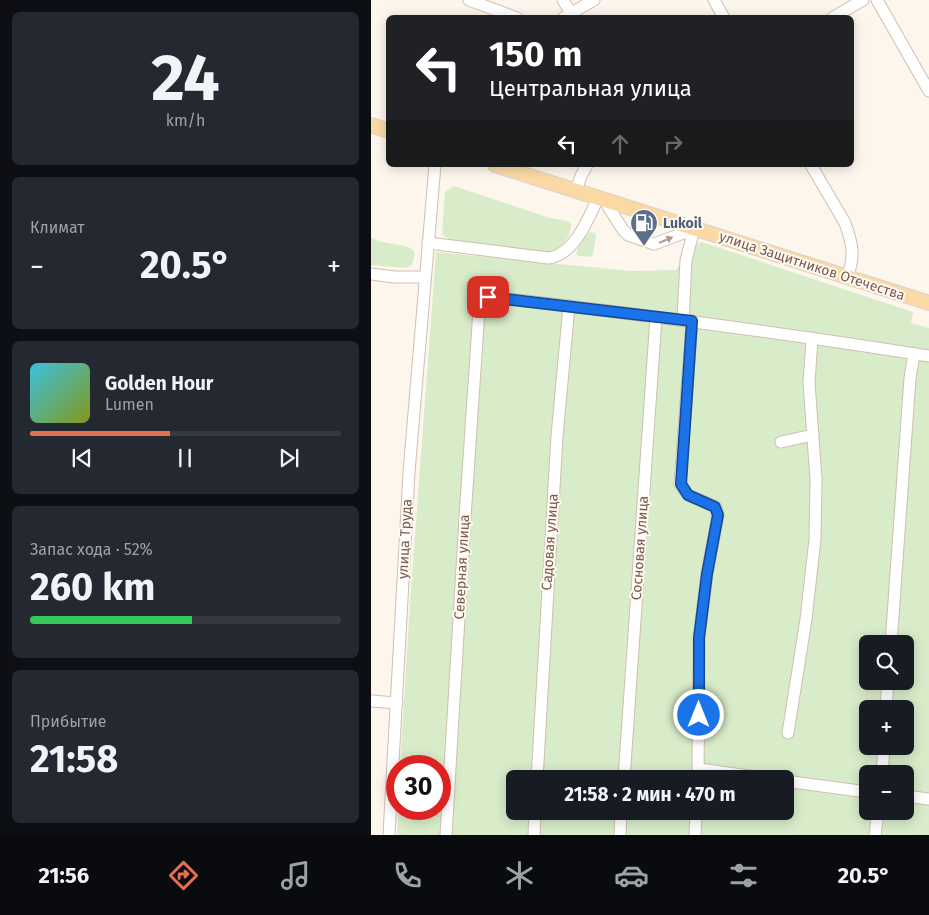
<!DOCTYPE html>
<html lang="ru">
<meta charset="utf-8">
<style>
:root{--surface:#171b24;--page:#242831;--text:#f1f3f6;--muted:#9ea1a6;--line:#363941;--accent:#e76f51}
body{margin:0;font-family:"Fira Sans",sans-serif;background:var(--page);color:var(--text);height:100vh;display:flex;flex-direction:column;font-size:19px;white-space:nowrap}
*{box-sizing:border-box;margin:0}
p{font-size:16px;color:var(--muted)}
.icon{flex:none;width:28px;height:28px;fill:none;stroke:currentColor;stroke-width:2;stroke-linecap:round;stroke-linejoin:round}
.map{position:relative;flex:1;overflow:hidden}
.drawer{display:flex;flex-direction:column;gap:12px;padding:12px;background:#0d0f14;width:371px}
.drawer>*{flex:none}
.hud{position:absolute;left:15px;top:15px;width:468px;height:152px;border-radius:8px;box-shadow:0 2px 12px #0003;background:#202124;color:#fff;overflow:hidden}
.tools{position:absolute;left:488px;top:635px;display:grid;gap:10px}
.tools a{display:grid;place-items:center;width:55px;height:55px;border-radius:8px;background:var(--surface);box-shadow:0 2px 12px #0003;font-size:25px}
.speed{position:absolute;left:15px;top:755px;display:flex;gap:10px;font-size:25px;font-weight:700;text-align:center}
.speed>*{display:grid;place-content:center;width:65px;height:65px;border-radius:50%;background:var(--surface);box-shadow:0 2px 12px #0003;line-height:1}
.speed .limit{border:8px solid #d22;background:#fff;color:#111}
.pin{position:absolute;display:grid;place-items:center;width:42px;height:42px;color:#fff;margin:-21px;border-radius:10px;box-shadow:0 2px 8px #0006}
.me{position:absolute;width:55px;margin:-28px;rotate:0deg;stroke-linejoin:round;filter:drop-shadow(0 0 4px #0008)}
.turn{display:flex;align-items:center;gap:18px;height:105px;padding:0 20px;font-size:22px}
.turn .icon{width:65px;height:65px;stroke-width:2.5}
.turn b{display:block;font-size:35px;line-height:42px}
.lanes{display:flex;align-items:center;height:48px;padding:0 20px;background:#0003;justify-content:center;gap:25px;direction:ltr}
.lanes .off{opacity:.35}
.big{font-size:38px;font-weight:700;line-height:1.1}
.drawer .widget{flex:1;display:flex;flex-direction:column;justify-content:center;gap:8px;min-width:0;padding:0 18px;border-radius:8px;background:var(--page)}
.drawer .dial{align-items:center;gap:0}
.dial b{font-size:65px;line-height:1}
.song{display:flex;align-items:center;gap:15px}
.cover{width:60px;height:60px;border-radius:8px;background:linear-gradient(135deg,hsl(190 70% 55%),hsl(70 70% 35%))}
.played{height:5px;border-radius:2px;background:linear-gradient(90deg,var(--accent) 45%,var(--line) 45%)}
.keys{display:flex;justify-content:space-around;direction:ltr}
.heat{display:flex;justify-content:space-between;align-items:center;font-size:28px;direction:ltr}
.charge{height:8px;border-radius:4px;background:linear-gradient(90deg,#34c759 52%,var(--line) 0)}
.trip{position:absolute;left:135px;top:770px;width:288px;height:50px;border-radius:8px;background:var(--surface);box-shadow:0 2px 12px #0003;font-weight:700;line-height:50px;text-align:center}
.menu{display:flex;height:80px;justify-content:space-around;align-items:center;background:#090b0e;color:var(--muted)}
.menu .icon{width:35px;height:35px}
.menu .current{color:var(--accent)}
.menu b{font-size:22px;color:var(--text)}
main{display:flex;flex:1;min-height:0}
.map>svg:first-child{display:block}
.green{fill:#d8ecc9;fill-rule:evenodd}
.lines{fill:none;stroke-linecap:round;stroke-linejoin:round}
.minor-casing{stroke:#d1beb0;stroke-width:13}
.major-casing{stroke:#dad1cd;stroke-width:16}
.minor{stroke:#fff;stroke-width:11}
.major{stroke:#fbd9a5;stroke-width:14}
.oneway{fill:#af9d94}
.route-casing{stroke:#114b97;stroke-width:12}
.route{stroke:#1a73e8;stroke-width:9}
.labels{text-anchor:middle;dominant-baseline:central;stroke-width:4;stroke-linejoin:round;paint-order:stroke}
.service-label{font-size:14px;font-weight:bold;fill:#4e5e75;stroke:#fffaf3;text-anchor:start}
.street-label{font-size:14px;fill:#7a5c4d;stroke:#fffaf3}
</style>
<main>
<section class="drawer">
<div class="widget dial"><b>24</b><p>km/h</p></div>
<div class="widget"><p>Климат</p>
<div class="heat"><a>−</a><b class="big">20.5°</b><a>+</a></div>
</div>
<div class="widget">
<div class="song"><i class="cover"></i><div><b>Golden Hour</b><p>Lumen</p></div></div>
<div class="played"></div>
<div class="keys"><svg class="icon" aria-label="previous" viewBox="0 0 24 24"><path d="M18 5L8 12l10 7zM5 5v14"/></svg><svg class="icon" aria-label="pause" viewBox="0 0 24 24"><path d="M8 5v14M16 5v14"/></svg><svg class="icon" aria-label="next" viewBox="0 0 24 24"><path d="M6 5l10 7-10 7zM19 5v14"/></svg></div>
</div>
<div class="widget"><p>Запас хода · 52%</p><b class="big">260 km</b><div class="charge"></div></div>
<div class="widget"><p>Прибытие</p><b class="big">21:58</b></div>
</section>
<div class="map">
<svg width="558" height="835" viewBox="0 0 558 835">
<rect width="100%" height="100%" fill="#fdf6ec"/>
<g class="green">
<path d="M83 186 179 218 196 221 200 223C201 239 187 252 172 253L79 240 71 234 74 192Z"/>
<path d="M219 232 224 233 225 236 222 254 219 257 208 256 205 254C207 245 213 238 219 232Z"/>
<path d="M0 238C5 240 11 242 16 243 26 245 38 244 44 253L41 265 35 268 0 265Z"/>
<path d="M331 242 542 312 540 323 558 328V835H26L27 809H69V766H29L39 603 65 252 260 271 305 270 320 247ZM496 644H534V681H496ZM496 709H534V746H496ZM496 774H534V811H496ZM144 779H414V811H144Z"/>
</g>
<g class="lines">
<defs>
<g id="minor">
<polyline points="98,0 146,18"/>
<polyline points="192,0 200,13"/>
<polyline points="343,0 353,18"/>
<polyline points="506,0 558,91"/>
<polyline points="192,18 223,0"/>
<polyline points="461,18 492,0"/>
<path d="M440 165 474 223C482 245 484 256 476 278"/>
<polyline points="205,191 210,176 216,165"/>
<polyline points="233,200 252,230 257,235 283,244 323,229"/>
<path d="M57 243 178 258C204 254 217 219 227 198"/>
<polyline points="0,274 23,277 54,277"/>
<polyline points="312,320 315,260 323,229"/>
<polyline points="321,321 309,484 317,495 345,507 347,515 336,574 328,638 327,779"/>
<polyline points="410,442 442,435"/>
<polyline points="520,644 539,378 543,354"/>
<polyline points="0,701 26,703"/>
<polyline points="515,709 517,681"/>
<polyline points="417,733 435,619 444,539 445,479 438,383 441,338"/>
<polyline points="328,769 399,779"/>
<polyline points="511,774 513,746"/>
<polyline points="166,779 186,436 198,306"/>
<polyline points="253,779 285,317"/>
<polyline points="414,781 496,792"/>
<polyline points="534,796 558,799"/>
<polyline points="18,835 38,472 64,165"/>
<path d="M75 835 94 518 108 310C110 302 113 298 121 297 267 314 413 333 558 356"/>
<polyline points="163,835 164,811"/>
<polyline points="249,835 250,811"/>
<polyline points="324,835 325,811"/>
<polyline points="504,835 507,811"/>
</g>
<g id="major">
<polyline points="0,125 18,131"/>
<polyline points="124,165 558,303"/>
</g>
</defs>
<use href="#minor" class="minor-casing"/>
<use href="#major" class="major-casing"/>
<use href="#minor" class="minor"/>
<use href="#major" class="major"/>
</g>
<defs><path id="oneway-solid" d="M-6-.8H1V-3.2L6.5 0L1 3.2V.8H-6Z" transform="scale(1.25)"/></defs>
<use class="oneway" href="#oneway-solid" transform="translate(295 240) rotate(-23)"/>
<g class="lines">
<defs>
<polyline id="route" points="117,297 321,321 310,484 317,495 344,507 347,515 336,574 328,638 328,715"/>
</defs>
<use href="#route" class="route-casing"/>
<use href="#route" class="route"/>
</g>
<defs>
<symbol id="fuel-pin" viewBox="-11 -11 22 30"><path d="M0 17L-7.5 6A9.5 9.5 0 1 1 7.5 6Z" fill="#5c6f8a" stroke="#fffaf3"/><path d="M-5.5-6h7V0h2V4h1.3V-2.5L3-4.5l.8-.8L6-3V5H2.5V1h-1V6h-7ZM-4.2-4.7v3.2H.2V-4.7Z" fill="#fff"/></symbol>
</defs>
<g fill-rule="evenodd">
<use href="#fuel-pin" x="257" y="207" width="32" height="43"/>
</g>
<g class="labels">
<g class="service-label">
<text x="292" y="223">Lukoil</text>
</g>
<g class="street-label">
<text transform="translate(441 266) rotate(18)">улица Защитников Отечества</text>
<text transform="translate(34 539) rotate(-87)">улица Труда</text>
<text transform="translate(179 542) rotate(-86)">Садовая улица</text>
<text transform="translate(269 548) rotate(-86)">Сосновая улица</text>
<text transform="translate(91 567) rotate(-87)">Северная улица</text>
</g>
</g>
</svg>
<div class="tools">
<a><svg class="icon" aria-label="search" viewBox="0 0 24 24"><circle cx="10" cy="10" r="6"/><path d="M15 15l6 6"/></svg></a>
<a>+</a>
<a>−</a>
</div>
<div class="speed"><div class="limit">30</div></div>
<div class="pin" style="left:117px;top:297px;background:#d93025"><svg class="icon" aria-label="arrive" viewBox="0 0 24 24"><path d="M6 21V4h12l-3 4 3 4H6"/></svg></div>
<svg class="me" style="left:328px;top:715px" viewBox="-20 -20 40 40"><circle r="17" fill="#1a73e8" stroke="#fff" stroke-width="3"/><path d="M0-11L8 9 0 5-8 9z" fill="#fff"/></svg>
<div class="trip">21:58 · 2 мин · 470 m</div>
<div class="hud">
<div class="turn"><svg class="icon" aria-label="left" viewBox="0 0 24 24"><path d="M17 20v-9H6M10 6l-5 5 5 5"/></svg><div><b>150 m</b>Центральная улица</div></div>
<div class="lanes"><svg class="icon" aria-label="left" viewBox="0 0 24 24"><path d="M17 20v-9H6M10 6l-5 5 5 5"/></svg><svg class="icon off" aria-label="ahead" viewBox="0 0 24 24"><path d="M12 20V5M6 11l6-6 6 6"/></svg><svg class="icon off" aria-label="right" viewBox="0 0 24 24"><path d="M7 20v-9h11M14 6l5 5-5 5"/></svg></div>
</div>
</div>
</main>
<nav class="menu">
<b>21:56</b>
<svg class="icon current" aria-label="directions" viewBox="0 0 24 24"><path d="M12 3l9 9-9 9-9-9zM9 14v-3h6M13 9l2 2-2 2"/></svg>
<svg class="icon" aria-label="music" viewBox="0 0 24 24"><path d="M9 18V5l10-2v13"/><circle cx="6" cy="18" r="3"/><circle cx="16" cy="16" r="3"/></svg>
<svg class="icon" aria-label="phone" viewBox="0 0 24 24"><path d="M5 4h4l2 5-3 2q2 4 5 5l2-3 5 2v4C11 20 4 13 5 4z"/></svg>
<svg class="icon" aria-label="climate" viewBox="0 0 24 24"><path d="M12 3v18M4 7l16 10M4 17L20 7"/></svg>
<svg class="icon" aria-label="car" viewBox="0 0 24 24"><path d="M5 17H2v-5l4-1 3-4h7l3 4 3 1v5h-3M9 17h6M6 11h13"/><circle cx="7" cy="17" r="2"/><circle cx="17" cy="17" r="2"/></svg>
<svg class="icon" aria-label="filters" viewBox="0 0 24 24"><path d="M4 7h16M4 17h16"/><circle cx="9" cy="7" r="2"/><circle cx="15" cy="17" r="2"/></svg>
<b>20.5°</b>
</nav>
